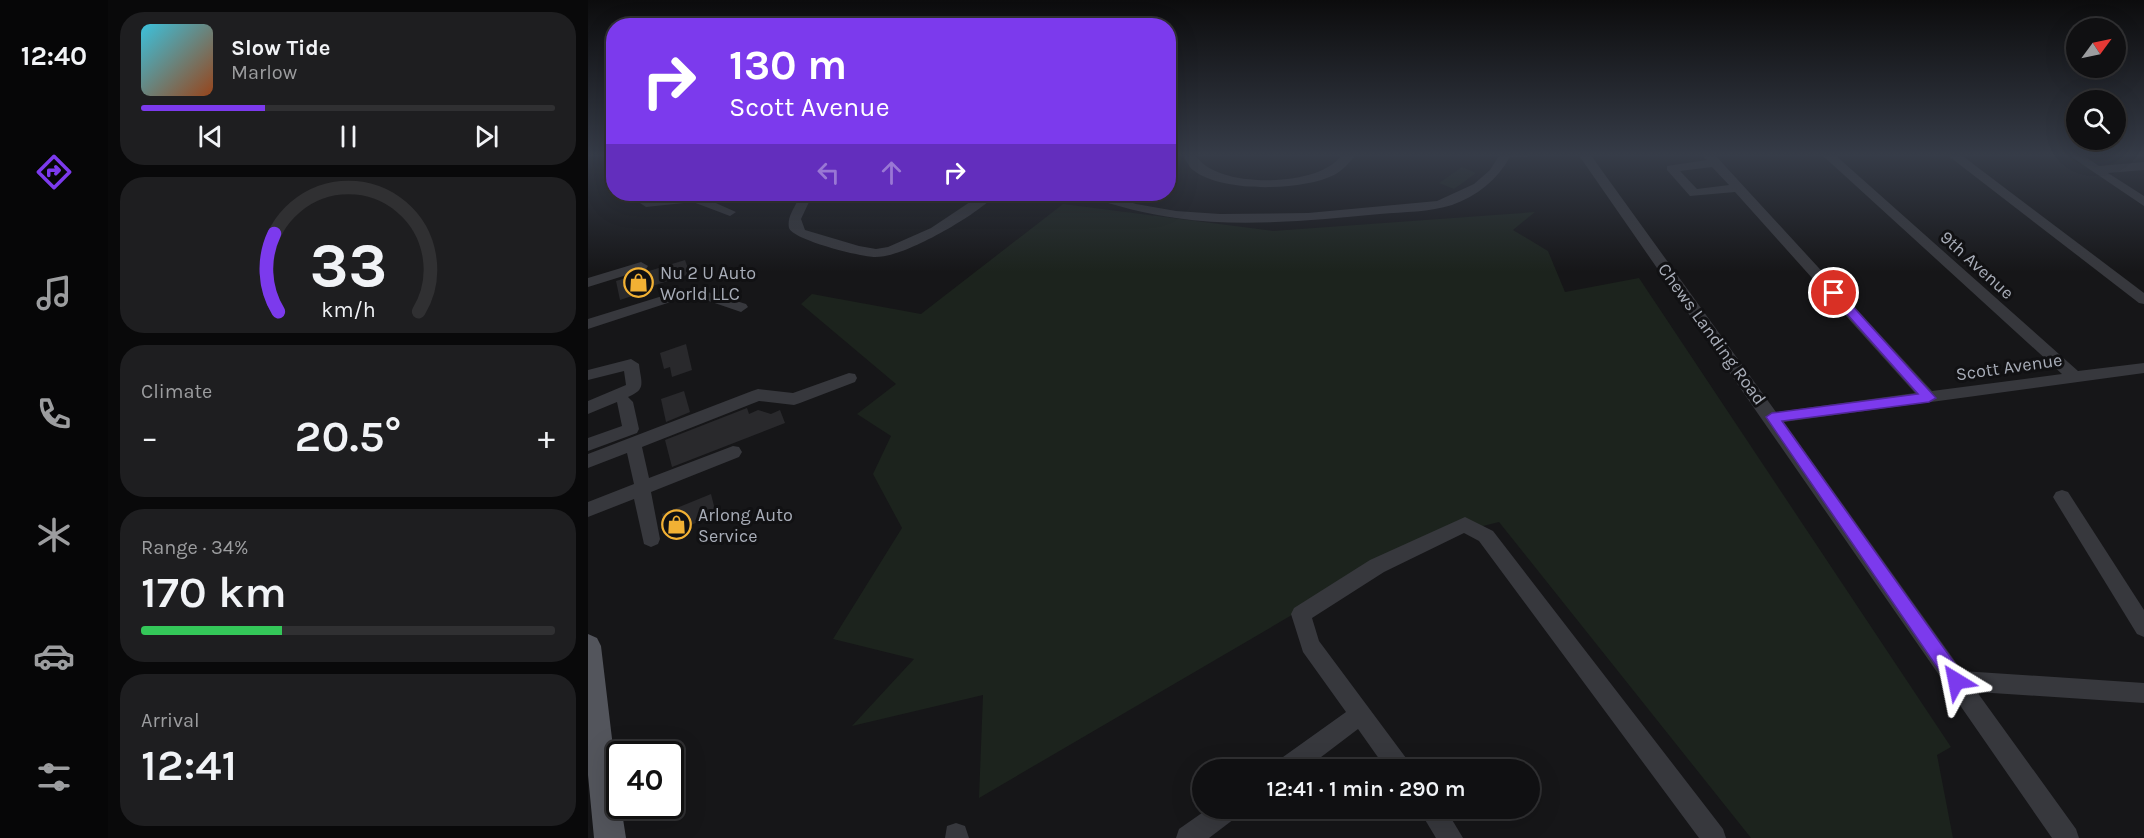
<!DOCTYPE html>
<meta charset="utf-8">
<style>
:root{--surface:#101012;--page:#1e1e20;--text:#f1f3f6;--muted:#9c9d9f;--line:#303032;--accent:#7c3aed}
body{margin:0;font-family:Karla,sans-serif;background:var(--page);color:var(--text);height:100vh;display:flex;flex-direction:column;font-size:22px;white-space:nowrap}
*{box-sizing:border-box;margin:0}
p{font-size:20px;color:var(--muted)}
.icon{flex:none;width:33px;height:33px;fill:none;stroke:currentColor;stroke-width:2;stroke-linecap:round;stroke-linejoin:round}
.map{position:relative;flex:1;overflow:hidden}
.details{display:flex;flex-direction:column;gap:12px;padding:12px;background:#09090a;width:480px}
.details>*{flex:none}
.hud{position:absolute;left:18px;top:18px;width:570px;height:183px;border-radius:24px;box-shadow:0 6px 24px #0002,0 0 0 2px var(--line);background:#7c3aed;color:#fff;overflow:hidden}
.needle{width:39px;rotate:57deg}
.buttons{position:absolute;left:1478px;top:18px;display:grid;gap:12px}
.buttons a{display:grid;place-items:center;width:60px;height:60px;border-radius:50%;background:var(--surface);box-shadow:0 6px 24px #0002,0 0 0 2px var(--line);font-size:30px}
.speed{position:absolute;left:18px;top:741px;display:flex;gap:12px;font-size:30px;font-weight:700;text-align:center}
.speed>*{display:grid;place-content:center;width:78px;height:78px;border-radius:50%;background:var(--surface);box-shadow:0 6px 24px #0002,0 0 0 2px var(--line);line-height:1}
.speed .limit{border:3px solid #111;border-radius:9px;background:#fff;color:#111}
.pin{position:absolute;display:grid;place-items:center;width:51px;height:51px;color:#fff;margin:-26px;border:3px solid #fff;border-radius:50%;box-shadow:0 2px 6px #0007}
.me{position:absolute;width:66px;margin:-33px;rotate:325deg;stroke-linejoin:round;filter:drop-shadow(0 0 4px #0008)}
.turn{display:flex;align-items:center;gap:21px;height:126px;padding:0 24px;font-size:27px}
.turn .icon{width:78px;height:78px;stroke-width:2.5}
.turn b{display:block;font-size:42px;line-height:51px}
.lanes{display:flex;align-items:center;height:57px;padding:0 24px;background:#0003;justify-content:center;gap:30px;direction:ltr}
.lanes .off{opacity:.35}
.big{font-size:45px;font-weight:600;line-height:1.1}
.details .tile{flex:1;display:flex;flex-direction:column;justify-content:center;gap:9px;min-width:0;padding:0 21px;border-radius:24px;background:var(--page)}
.details .dial{align-items:center;gap:0}
.dial svg{height:156px;overflow:visible;fill:none;stroke:var(--line);stroke-width:7;stroke-linecap:round;text-anchor:middle}
.dial text{fill:var(--text);stroke:none}
.song{display:flex;align-items:center;gap:18px}
.cover{width:72px;height:72px;border-radius:9px;background:linear-gradient(135deg,hsl(190 70% 55%),hsl(20 70% 35%))}
.played{height:6px;border-radius:3px;background:linear-gradient(90deg,var(--accent) 30%,var(--line) 30%)}
.keys{display:flex;justify-content:space-around;direction:ltr}
.heat{display:flex;justify-content:space-between;align-items:center;font-size:33px;direction:ltr}
.charge{height:9px;border-radius:4px;background:linear-gradient(90deg,#34c759 34%,var(--line) 0)}
.trip{position:absolute;left:604px;top:759px;width:348px;height:60px;border-radius:30px;background:var(--surface);box-shadow:0 6px 24px #0002,0 0 0 2px var(--line);font-weight:600;line-height:60px;text-align:center}
main{display:flex;flex:1;min-height:0}
.tabs{display:flex;flex-direction:column;width:108px;justify-content:space-around;align-items:center;background:#060607;color:var(--muted)}
.tabs .icon{width:42px;height:42px}
.tabs .active{color:var(--accent)}
.tabs b{font-size:27px;color:var(--text)}
.map>svg:first-child{display:block}
.green{fill:#1c231d}
.building{fill:#29292c}
.lines{fill:none;stroke-linecap:round;stroke-linejoin:round}
.minor{fill:#37383d;fill-rule:evenodd}
.major{fill:#53555c;fill-rule:evenodd}
.route{fill:#7c3aed;stroke:#51269a;stroke-width:1.5}
.labels{text-anchor:middle;dominant-baseline:central;stroke-width:6;stroke-linejoin:round;paint-order:stroke}
.street-label{font-size:18px;fill:#a8adb8;stroke:#111113}
.poi-label{font-size:18px;fill:#a8adb8;stroke:#111113;text-anchor:start}
</style>
<main>
<nav class="tabs">
<b>12:40</b>
<svg class="icon active" aria-label="directions" viewBox="0 0 24 24"><path d="M12 3l9 9-9 9-9-9zM9 14v-3h6M13 9l2 2-2 2"/></svg>
<svg class="icon" aria-label="music" viewBox="0 0 24 24"><path d="M9 18V5l10-2v13"/><circle cx="6" cy="18" r="3"/><circle cx="16" cy="16" r="3"/></svg>
<svg class="icon" aria-label="phone" viewBox="0 0 24 24"><path d="M5 4h4l2 5-3 2q2 4 5 5l2-3 5 2v4C11 20 4 13 5 4z"/></svg>
<svg class="icon" aria-label="climate" viewBox="0 0 24 24"><path d="M12 3v18M4 7l16 10M4 17L20 7"/></svg>
<svg class="icon" aria-label="car" viewBox="0 0 24 24"><path d="M5 17H2v-5l4-1 3-4h7l3 4 3 1v5h-3M9 17h6M6 11h13"/><circle cx="7" cy="17" r="2"/><circle cx="17" cy="17" r="2"/></svg>
<svg class="icon" aria-label="filters" viewBox="0 0 24 24"><path d="M4 7h16M4 17h16"/><circle cx="9" cy="7" r="2"/><circle cx="15" cy="17" r="2"/></svg>
</nav>
<section class="details">
<div class="tile">
<div class="song"><i class="cover"></i><div><b>Slow Tide</b><p>Marlow</p></div></div>
<div class="played"></div>
<div class="keys"><svg class="icon" aria-label="previous" viewBox="0 0 24 24"><path d="M18 5L8 12l10 7zM5 5v14"/></svg><svg class="icon" aria-label="pause" viewBox="0 0 24 24"><path d="M8 5v14M16 5v14"/></svg><svg class="icon" aria-label="next" viewBox="0 0 24 24"><path d="M6 5l10 7-10 7zM19 5v14"/></svg></div>
</div>
<div class="tile dial"><svg viewBox="0 0 100 80">
<path d="M14 69A42 42 0 1 1 86 69"/>
<path d="M14 69A42 42 0 0 1 12 29" stroke="#7c3aed"/>
<text x="50" y="56" font-size="32" font-weight="700">33</text>
<text x="50" y="72" font-size="11">km/h</text>
</svg></div>
<div class="tile"><p>Climate</p>
<div class="heat"><a>−</a><b class="big">20.5°</b><a>+</a></div>
</div>
<div class="tile"><p>Range · 34%</p><b class="big">170 km</b><div class="charge"></div></div>
<div class="tile"><p>Arrival</p><b class="big">12:41</b></div>
</section>
<div class="map">
<svg width="1556" height="838" viewBox="0 0 1556 838">
<rect width="100%" height="100%" fill="#161618"/>
<g class="green">
<polygon points="874,167 888,173 866,189 851,183"/>
<polygon points="475,204 685,231 947,212 925,230 960,251 977,292 1051,278 1363,747 1349,755 1365,838 1163,838 911,522 827,543 391,798 395,695 264,726 326,659 245,639 314,528 285,474 303,436 269,414 308,384 213,304 224,294 333,314"/>
</g>
<g class="building">
<polygon points="97,260 102,274 58,288 59,291 32,300 28,281"/>
<polygon points="98,344 104,370 84,377 82,367 76,369 72,353"/>
<polygon points="96,391 102,412 78,422 73,399"/>
<polygon points="159,408 161,414 170,410 183,414 192,410 197,423 84,467 77,440"/>
<polygon points="123,494 128,514 78,536 74,514"/>
</g>
<g class="lines">
<g class="minor">
<path d="M595 154H607C625 190 735 188 754 154L767 156C761 163 754 171 746 175 714 191 634 193 605 170 600 166 598 160 595 154Z"/>
<path d="M912 154H945L939 157H922C909 180 889 196 864 205 842 212 816 212 792 214 725 220 655 228 588 218 558 214 529 206 500 197L498 194H515L548 204 588 211 632 214 720 213 849 201 886 184 902 170Z"/>
<path d="M990 154H1002L1188 412 1327 393 1147 192 1102 196 1079 170V166L1119 160 1113 154H1126L1344 391 1474 374 1233 154H1246L1490 371 1556 363V373L1196 422 1374 671 1556 683V703L1389 692 1488 829 1491 838H1464ZM1124 167 1141 185 1109 189 1092 171Z"/>
<polygon points="1358,154 1372,154 1556,293 1556,304 1551,303"/>
<polygon points="1479,154 1493,154 1511,166 1556,162 1556,170 1520,173 1556,196 1556,206"/>
<polygon points="112,194 147,194 141,198 121,200 148,212 142,216 105,202 58,207 52,203 58,199"/>
<path d="M206 194H218L221 202 213 219 217 230 271 246 288 249 300 247 343 228 394 194H408C392 213 330 248 305 254 299 256 293 257 287 257 273 257 205 240 201 228 199 218 205 210 209 202Z"/>
<polygon points="53,262 60,266 58,269 0,287 0,278"/>
<polygon points="97,289 113,290 158,304 160,307 153,312 112,298 98,297 0,329 0,319"/>
<path d="M43 359 51 364C53 383 59 389 40 397L45 402 51 429 49 433 0 451V438L34 426 29 402 0 414V401L38 385 36 371 0 380V370Z"/>
<polygon points="261,373 267,374 269,378 267,382 212,403 206,405 171,401 54,447 61,478 145,446 151,447 154,452 151,457 63,492 72,539 70,544 63,547 56,544 46,499 0,517 0,502 46,484 39,453 0,468 0,454 164,391 170,389 205,393"/>
<polygon points="1474,490 1480,492 1556,610 1556,637 1549,634 1468,502 1465,497 1468,492"/>
<polygon points="877,517 905,531 1135,829 1138,838 1111,838 891,541 876,533 796,572 724,618 731,641 821,762 824,770 799,770 770,729 716,770 685,770 688,762 758,712 715,652 703,614 706,608 782,560"/>
<polygon points="621,808 654,808 650,816 621,838 588,838 591,829"/>
<polygon points="830,808 857,808 875,838 848,838"/>
<polygon points="368,823 377,826 381,838 357,838 359,826"/>
</g>
<polygon class="major" points="0,634 9,638 13,646 32,806 33,806 38,838 6,838 0,775"/>
</g>
<linearGradient id="sky" x2="0" y2="1"><stop stop-color="#0c0c0d"/><stop offset="0.57" stop-color="#363c48"/><stop offset="1" stop-color="#363c48" stop-opacity="0"/></linearGradient>
<rect width="1556" height="272" fill="url(#sky)"/>
<polygon class="route" points="1246,289 1250,290 1348,398 1341,402 1194,421 1375,675 1377,681 1375,686 1368,689 1362,686 1178,417 1184,413 1330,394 1242,295 1240,293"/>
<defs>
<symbol id="shop-ring" viewBox="-11 -11 22 22"><circle r="9.5" fill="#111113" stroke="#f2b134" stroke-width="1.5"/><path d="M-5-2.5h2.3a2.7 3.5 0 0 1 5.4 0H5L5.5 6h-11ZM-1.5-2.5h3a1.5 2.3 0 0 0-3 0Z" fill="#f2b134"/></symbol>
</defs>
<g fill-rule="evenodd">
<use href="#shop-ring" x="34" y="266" width="33" height="33"/>
<use href="#shop-ring" x="72" y="508" width="33" height="33"/>
</g>
<g class="labels">
<g class="street-label">
<text transform="translate(1389 265) rotate(42)">9th Avenue</text>
<text transform="translate(1124 334) rotate(54)">Chews Landing Road</text>
<text transform="translate(1421 367) rotate(-8)">Scott Avenue</text>
</g>
<g class="poi-label">
<text x="72" y="273">Nu 2 U Auto<tspan x="72" dy="21">World LLC</tspan></text>
<text x="110" y="515">Arlong Auto<tspan x="110" dy="21">Service</tspan></text>
</g>
</g>
</svg>
<div class="buttons">
<a><svg class="needle" viewBox="-14 -14 28 28"><path d="M0-13l5 13h-10z" fill="#e53935"/><path d="M0 13l5-13h-10z" fill="#9c9d9f"/></svg></a>
<a><svg class="icon" aria-label="search" viewBox="0 0 24 24"><circle cx="10" cy="10" r="6"/><path d="M15 15l6 6"/></svg></a>
</div>
<div class="speed"><div class="limit">40</div></div>
<div class="pin" style="left:1246px;top:293px;background:#d93025"><svg class="icon" aria-label="arrive" viewBox="0 0 24 24"><path d="M6 21V4h12l-3 4 3 4H6"/></svg></div>
<svg class="me" style="left:1368px;top:681px" viewBox="-20 -20 40 40"><path d="M0-17L14 15 0 8-14 15z" fill="#7c3aed" stroke="#fff" stroke-width="4"/></svg>
<div class="trip">12:41 · 1 min · 290 m</div>
<div class="hud">
<div class="turn"><svg class="icon" aria-label="right" viewBox="0 0 24 24"><path d="M7 20v-9h11M14 6l5 5-5 5"/></svg><div><b>130 m</b>Scott Avenue</div></div>
<div class="lanes"><svg class="icon off" aria-label="left" viewBox="0 0 24 24"><path d="M17 20v-9H6M10 6l-5 5 5 5"/></svg><svg class="icon off" aria-label="ahead" viewBox="0 0 24 24"><path d="M12 20V5M6 11l6-6 6 6"/></svg><svg class="icon" aria-label="right" viewBox="0 0 24 24"><path d="M7 20v-9h11M14 6l5 5-5 5"/></svg></div>
</div>
</div>
</main>
